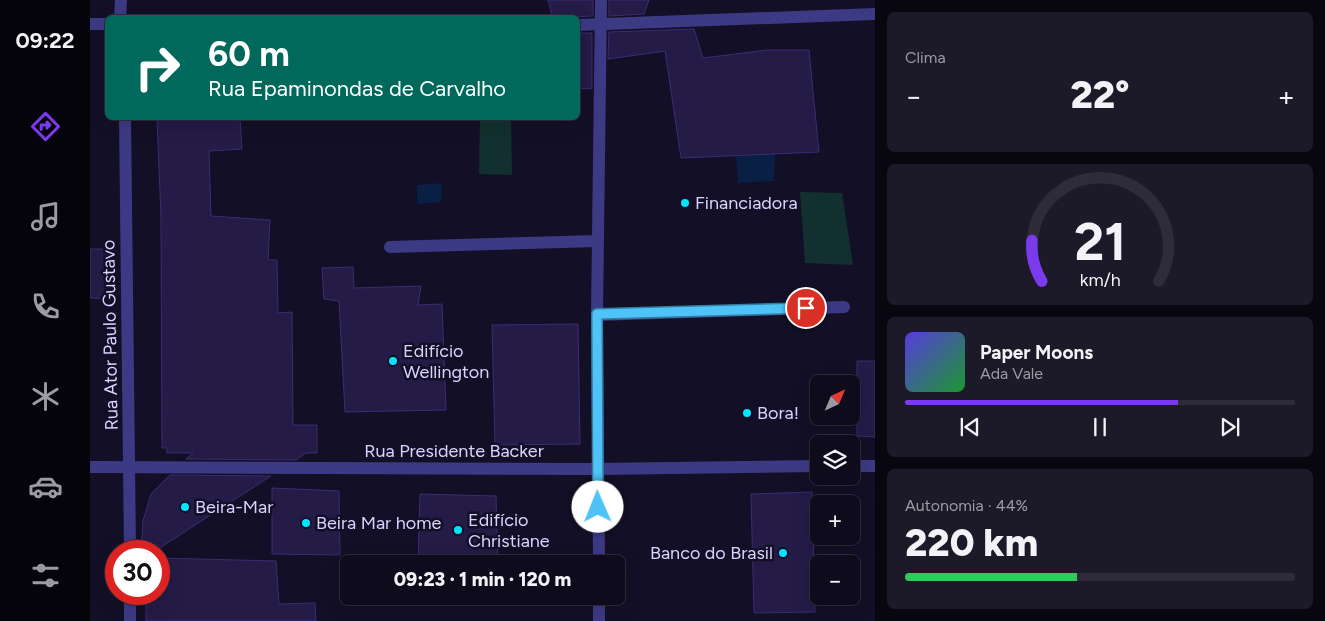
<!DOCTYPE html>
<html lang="pt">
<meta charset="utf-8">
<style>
:root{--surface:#0e0b1c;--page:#1c1929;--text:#f1f3f6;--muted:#9b9ba3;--line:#2e2b3b;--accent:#7c3aed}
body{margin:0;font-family:Figtree,sans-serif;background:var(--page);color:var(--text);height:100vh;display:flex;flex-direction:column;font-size:19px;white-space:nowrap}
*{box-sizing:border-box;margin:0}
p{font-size:16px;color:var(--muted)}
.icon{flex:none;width:28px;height:28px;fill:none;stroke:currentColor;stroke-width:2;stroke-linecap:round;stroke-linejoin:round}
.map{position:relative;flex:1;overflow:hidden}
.drawer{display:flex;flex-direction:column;gap:12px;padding:12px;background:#08060f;width:450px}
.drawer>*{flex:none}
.guide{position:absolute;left:15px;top:15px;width:475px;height:105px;border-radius:8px;box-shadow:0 5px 20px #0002,0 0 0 1px var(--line);background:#00695c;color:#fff;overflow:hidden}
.needle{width:32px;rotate:44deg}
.tools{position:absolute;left:720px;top:375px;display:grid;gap:10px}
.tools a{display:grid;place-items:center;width:50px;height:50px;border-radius:8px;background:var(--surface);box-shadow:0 5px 20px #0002,0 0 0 1px var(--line);font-size:25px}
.speed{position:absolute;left:15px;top:540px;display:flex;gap:10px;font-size:25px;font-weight:700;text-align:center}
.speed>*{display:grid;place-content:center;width:65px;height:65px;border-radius:50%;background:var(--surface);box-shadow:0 5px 20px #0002,0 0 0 1px var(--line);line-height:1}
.speed .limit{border:8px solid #d22;background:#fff;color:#111}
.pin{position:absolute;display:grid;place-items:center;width:42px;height:42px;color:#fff;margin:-21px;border:2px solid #fff;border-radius:50%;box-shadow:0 1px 5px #0007}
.me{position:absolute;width:55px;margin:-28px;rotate:359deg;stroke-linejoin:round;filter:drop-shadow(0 0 4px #0008)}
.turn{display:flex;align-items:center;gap:18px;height:105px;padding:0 20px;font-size:22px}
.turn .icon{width:65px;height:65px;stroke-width:2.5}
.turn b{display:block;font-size:35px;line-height:42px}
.big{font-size:38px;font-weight:800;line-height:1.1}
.drawer .widget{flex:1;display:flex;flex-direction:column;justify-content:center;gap:8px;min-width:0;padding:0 18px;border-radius:8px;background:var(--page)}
.drawer .dial{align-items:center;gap:0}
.dial svg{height:130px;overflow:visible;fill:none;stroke:var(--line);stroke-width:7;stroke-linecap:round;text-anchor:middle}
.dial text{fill:var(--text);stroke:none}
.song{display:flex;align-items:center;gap:15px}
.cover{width:60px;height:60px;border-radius:8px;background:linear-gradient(135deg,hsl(250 70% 55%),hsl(130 70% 35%))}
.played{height:5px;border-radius:2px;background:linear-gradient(90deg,var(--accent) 70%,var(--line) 70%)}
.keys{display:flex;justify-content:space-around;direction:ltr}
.heat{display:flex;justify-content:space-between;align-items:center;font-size:28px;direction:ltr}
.charge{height:8px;border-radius:4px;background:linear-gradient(90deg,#34c759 44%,var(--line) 0)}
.trip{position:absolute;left:250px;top:555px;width:285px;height:50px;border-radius:8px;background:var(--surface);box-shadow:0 5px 20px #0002,0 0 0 1px var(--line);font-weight:800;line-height:50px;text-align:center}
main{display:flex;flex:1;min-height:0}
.tab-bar{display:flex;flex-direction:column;width:90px;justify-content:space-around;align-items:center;background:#06040b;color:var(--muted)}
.tab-bar .icon{width:35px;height:35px}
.tab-bar .active{color:var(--accent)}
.tab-bar b{font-size:22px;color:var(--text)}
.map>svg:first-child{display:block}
.green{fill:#12302f}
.water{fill:#0a1f44}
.building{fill:#241b47;stroke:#3b2d73}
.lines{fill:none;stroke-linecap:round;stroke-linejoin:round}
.minor{stroke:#3d3a85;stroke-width:12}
.route-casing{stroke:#337fa1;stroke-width:12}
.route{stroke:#4fc3f7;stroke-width:9}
.poi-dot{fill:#00e5ff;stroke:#130f26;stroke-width:2}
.labels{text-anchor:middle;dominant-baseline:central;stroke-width:5;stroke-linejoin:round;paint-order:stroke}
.poi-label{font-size:18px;fill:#d9d4ff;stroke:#130f26;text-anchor:start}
.street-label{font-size:18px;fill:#d9d4ff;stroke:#130f26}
</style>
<main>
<nav class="tab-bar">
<b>09:22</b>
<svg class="icon active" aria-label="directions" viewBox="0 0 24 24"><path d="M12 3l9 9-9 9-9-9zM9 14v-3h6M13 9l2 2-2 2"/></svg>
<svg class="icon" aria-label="music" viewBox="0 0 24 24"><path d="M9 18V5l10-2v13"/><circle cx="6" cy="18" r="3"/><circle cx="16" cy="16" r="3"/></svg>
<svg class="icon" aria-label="phone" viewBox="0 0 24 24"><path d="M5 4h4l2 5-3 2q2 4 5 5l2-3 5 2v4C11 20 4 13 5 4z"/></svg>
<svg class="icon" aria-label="climate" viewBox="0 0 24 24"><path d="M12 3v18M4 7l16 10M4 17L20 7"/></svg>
<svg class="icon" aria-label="car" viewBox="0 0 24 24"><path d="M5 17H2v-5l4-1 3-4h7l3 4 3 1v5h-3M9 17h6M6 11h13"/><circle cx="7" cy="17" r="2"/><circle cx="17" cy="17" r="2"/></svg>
<svg class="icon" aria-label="filters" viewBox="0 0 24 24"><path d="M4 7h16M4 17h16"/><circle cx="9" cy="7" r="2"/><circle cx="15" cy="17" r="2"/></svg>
</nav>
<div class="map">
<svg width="785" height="621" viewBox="0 0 785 621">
<rect width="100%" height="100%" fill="#130f26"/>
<g class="green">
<polygon points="390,118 421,118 422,175 389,174"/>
<polygon points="710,192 752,193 763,265 715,263"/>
</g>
<g class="water">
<polygon points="685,149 684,181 648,183 646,153"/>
<polygon points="352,183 351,202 327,204 327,185"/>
</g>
<g class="building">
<polygon points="458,0 503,0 503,16 463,18"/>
<polygon points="519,0 559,0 554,14 519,16"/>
<polygon points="604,29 613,58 677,50 719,50 729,152 591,158 575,51 518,59 519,32"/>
<polygon points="488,33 502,33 502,89 488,88"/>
<polygon points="67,118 150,118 152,149 119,151 121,216 180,220 178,260 187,260 188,313 202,312 203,425 227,425 227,453 216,453 206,460 96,459 103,453 77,453 77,448 72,448 71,218"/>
<polygon points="0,249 24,249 24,299 0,298"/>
<polygon points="263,267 264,288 331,286 328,305 352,304 356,410 255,412 249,301 234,299 232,268"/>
<polygon points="488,324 490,444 405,445 402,325"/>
<polygon points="767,361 785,361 785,437 767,436"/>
<polygon points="80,475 181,476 65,551 51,551 53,521 61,494"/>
<polygon points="182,488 249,491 250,555 182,554"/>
<polygon points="722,492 725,612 664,613 661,494"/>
<polygon points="330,494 406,496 408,564 328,564"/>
<polygon points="69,558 186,561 189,604 225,603 226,621 56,621 56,594 69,594"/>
</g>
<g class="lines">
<g class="minor">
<polyline points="30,18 31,0"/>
<polyline points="0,24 18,24"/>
<polyline points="488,25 785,14"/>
<polyline points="35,118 40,551"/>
<polyline points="300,247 508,241"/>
<polyline points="507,315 754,307"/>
<polyline points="761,466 785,466"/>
<polyline points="0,467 507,469 729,466"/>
<polyline points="509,564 507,315 511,0"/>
<polyline points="40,594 40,621"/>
<polyline points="509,596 509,621"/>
</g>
</g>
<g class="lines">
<defs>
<polyline id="route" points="508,507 507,314 716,308"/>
</defs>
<use href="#route" class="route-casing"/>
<use href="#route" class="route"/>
</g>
<g class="poi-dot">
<circle cx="595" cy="203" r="5"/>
<circle cx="303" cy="361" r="5"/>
<circle cx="657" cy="413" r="5"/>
<circle cx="95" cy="507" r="5"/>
<circle cx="216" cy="523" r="5"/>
<circle cx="368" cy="530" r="5"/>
<circle cx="693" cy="553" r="5"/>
</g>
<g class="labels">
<g class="poi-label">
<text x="605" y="203">Financiadora</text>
<text x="313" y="351">Edifício<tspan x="313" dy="21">Wellington</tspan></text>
<text x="667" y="413">Bora!</text>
<text x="105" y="507">Beira-Mar</text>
<text x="378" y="520">Edifício<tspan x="378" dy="21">Christiane</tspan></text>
<text x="226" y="523">Beira Mar home</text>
<text x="683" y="553" text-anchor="end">Banco do Brasil</text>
</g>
<g class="street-label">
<text transform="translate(20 335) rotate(-91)">Rua Ator Paulo Gustavo</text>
<text x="364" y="451">Rua Presidente Backer</text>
</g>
</g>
</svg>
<div class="tools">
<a><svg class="needle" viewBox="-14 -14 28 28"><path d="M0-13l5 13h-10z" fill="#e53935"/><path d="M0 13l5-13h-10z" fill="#9b9ba3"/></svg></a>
<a><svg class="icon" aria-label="layers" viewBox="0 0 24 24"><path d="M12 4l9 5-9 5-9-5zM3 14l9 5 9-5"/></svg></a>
<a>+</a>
<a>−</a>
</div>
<div class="speed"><div class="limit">30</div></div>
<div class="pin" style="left:716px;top:308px;background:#d93025"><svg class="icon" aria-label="arrive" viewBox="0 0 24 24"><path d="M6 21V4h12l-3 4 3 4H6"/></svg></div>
<svg class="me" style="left:508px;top:507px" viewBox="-20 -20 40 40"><circle r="19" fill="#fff"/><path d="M0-13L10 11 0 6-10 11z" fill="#4fc3f7"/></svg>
<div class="trip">09:23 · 1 min · 120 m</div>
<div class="guide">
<div class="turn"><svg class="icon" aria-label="right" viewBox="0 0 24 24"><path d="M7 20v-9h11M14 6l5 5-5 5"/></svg><div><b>60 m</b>Rua Epaminondas de Carvalho</div></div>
</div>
</div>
<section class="drawer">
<div class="widget"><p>Clima</p>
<div class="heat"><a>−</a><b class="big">22°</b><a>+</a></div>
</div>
<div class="widget dial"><svg viewBox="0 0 100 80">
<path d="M14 69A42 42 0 1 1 86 69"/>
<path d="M14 69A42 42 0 0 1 8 44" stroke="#7c3aed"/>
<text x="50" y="56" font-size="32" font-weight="700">21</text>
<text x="50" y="72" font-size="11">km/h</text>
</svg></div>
<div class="widget">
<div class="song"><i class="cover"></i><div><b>Paper Moons</b><p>Ada Vale</p></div></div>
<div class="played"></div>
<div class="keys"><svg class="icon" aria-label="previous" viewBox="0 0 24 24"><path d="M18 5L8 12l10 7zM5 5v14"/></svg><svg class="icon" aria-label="pause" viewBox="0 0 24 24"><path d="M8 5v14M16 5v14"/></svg><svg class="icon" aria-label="next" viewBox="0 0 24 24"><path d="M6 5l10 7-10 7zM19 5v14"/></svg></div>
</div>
<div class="widget"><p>Autonomia · 44%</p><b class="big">220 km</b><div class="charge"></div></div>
</section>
</main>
